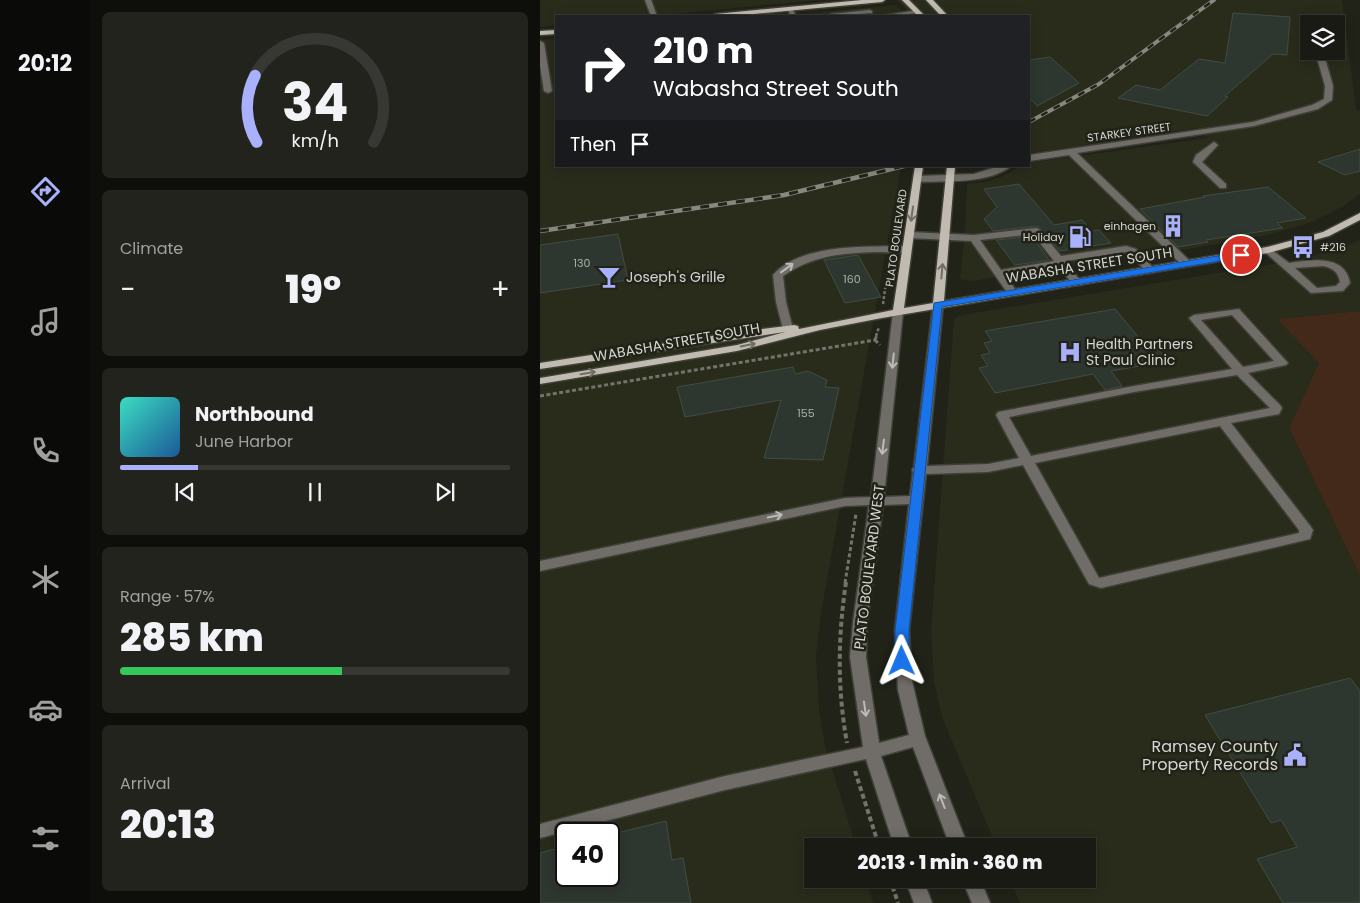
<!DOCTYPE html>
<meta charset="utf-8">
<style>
:root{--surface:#191a13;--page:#22231c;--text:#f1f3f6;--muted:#9fa1a0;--line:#373833;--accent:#a9b0fc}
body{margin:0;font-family:Poppins,sans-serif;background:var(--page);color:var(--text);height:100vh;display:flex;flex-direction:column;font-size:19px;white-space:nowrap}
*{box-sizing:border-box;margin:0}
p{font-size:16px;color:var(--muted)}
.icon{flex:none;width:28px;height:28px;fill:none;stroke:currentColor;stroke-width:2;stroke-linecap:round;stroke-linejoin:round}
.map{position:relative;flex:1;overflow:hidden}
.details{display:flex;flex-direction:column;gap:12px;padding:12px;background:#0e0e0a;width:450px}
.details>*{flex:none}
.guide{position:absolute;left:15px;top:15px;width:475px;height:152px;border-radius:0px;box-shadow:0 2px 12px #0003,0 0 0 1px var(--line);background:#202124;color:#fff;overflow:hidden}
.tools{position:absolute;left:760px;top:15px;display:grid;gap:10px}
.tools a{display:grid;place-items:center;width:45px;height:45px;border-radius:0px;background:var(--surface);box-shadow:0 2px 12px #0003,0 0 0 1px var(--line);font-size:25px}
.speed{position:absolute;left:15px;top:822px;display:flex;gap:10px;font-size:25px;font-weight:700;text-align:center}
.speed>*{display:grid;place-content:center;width:65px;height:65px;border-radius:50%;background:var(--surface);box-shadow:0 2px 12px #0003,0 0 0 1px var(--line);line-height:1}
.speed .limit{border:2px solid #111;border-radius:8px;background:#fff;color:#111}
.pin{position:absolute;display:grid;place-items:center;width:42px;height:42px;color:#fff;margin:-21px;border:2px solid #fff;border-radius:50%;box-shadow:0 1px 5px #0007}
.me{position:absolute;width:55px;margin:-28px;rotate:359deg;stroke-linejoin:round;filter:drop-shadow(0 0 4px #0008)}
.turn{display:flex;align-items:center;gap:18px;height:105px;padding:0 15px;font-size:22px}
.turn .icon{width:65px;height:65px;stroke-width:2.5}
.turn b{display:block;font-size:35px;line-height:42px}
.then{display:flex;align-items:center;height:48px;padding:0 15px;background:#0003;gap:10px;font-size:19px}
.big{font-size:38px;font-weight:800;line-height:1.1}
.details .widget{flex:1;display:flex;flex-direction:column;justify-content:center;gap:8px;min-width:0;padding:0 18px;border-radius:8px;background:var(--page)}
.details .dial{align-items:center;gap:0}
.dial svg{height:130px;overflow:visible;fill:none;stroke:var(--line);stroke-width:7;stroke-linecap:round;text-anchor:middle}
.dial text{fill:var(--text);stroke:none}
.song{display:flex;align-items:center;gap:15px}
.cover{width:60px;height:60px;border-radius:8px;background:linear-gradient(135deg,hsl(170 70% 55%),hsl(210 70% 35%))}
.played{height:5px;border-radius:2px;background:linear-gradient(90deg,var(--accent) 20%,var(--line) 20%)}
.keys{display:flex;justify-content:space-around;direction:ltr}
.heat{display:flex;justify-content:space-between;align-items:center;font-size:28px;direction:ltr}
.charge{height:8px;border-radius:4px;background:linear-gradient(90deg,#34c759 57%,var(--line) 0)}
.trip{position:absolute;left:264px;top:838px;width:292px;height:50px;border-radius:0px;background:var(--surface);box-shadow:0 2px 12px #0003,0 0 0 1px var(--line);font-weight:800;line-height:50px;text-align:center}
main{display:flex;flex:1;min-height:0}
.tabs{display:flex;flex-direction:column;width:90px;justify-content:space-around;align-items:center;background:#0a0a08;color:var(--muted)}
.tabs .icon{width:35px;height:35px}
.tabs .on{color:var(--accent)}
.tabs b{font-size:22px;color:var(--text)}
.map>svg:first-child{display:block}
.built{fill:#292c1b;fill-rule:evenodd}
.green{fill:#43291a}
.building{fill:#2e372f;stroke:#424c43}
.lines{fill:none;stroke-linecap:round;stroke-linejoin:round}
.minor-casing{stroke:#3e4036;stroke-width:3}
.major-casing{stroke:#3e4036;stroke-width:3}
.path-far2{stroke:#72746b;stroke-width:2.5;stroke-dasharray:3 2;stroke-linecap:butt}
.path-far1{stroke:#72746b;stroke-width:3;stroke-dasharray:4 2.5;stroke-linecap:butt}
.path{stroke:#72746b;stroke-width:4;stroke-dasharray:5 3;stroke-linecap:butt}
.minor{fill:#706d68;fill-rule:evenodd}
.major{fill:#c0bab0;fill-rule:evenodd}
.rail-far1-casing{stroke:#878980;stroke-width:4}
.rail-casing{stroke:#878980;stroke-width:4.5}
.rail-far1{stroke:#212319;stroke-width:2.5;stroke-dasharray:7;stroke-linecap:butt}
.rail{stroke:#212319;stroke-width:3;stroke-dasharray:9;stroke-linecap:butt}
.oneway{stroke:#706e64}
.oneway2{stroke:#bbbcb5}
.route{fill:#1a73e8;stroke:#114b97}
.labels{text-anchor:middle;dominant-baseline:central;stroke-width:5;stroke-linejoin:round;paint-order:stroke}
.far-street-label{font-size:11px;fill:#d4d6cf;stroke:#212319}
.far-poi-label{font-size:11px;fill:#d4d6cf;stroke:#212319;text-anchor:end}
.number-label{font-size:11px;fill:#aaaea7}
.street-label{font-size:14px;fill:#d4d6cf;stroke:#212319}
.poi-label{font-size:14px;fill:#d4d6cf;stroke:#212319;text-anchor:start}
.near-poi-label{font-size:16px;fill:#d4d6cf;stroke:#212319;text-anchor:end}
</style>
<main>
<nav class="tabs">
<b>20:12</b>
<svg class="icon on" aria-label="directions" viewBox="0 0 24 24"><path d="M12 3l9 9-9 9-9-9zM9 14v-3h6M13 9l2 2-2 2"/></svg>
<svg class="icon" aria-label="music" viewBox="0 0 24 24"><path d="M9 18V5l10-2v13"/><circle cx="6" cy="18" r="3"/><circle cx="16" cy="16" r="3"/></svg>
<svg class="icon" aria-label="phone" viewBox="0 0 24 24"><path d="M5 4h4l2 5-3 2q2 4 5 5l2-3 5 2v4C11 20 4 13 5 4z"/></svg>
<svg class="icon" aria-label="climate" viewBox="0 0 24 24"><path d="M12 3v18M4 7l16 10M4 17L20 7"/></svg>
<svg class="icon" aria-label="car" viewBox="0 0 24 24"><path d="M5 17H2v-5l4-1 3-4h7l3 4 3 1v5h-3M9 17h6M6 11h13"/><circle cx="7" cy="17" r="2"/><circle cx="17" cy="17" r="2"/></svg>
<svg class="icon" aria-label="filters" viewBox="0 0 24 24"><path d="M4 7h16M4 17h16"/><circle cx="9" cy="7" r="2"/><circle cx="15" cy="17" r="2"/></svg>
</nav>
<section class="details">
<div class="widget dial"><svg viewBox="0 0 100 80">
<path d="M14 69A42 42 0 1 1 86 69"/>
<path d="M14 69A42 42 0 0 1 13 28" stroke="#a9b0fc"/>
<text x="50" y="56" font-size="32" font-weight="700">34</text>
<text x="50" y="72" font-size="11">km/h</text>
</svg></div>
<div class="widget"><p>Climate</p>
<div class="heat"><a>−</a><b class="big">19°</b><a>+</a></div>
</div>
<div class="widget">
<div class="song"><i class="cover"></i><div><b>Northbound</b><p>June Harbor</p></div></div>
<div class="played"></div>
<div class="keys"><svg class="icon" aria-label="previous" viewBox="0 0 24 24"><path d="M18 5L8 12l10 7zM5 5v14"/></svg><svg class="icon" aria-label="pause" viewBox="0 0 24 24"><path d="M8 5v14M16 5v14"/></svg><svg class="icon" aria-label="next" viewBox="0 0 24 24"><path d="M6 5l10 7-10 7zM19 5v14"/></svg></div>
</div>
<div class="widget"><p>Range · 57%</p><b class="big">285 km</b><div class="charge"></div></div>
<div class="widget"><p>Arrival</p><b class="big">20:13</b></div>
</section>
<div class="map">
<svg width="820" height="903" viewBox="0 0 820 903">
<rect width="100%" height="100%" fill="#212319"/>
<g class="built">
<polygon points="0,0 278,0 110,16 16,16 16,25 0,27"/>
<path d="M357 0H802L816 110 820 111V194L803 206 772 222 728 235 620 254 431 281 420 279 425 233 427 184 445 182 461 177 481 166H489V163L668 138 656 128 489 153V16H372ZM769 24H796V51H769Z"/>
<polygon points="356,5 366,16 240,16"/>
<path d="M16 39V166H361L281 613 276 656 279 708 285 746 316 846H272V879H326L333 903H0V40ZM26 834H69V876H26Z"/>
<polygon points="820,240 820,311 738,319 779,363 749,428 820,576 820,903 480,903 470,879 548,879 548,846 456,846 402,717 394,681 391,632 414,319 422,315 751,261 801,248"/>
</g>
<polygon class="green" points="820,311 820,576 749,428 779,363 737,319"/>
<g class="building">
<polygon points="693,13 750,17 747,55 733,54 685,96 688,97 667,116 578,98 596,85 620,90 659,59 685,63"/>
<polygon points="510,57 539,83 497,106 489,97 489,60"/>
<polygon points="820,149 820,171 805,175 778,162"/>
<polygon points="479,184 514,225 542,220 552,231 559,230 571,243 520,251 500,228 497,226 453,231 444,219 457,207 444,189"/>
<polygon points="728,187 766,218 737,223 743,228 666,240 668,242 638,247 600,209 665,197 663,196"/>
<polygon points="78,234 88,280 0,293 0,245"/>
<polygon points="492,236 509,260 475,265 456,240"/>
<polygon points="318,255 341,297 305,303 284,260"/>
<polygon points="575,309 605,345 614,344 628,361 571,371 582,386 565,390 553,374 455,393 439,368 448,366 441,355 450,353 444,343 452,341 445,331"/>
<polygon points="253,367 255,374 268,371 287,380 285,387 299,388 283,460 224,458 241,400 145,417 137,387"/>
<polygon points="810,678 820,691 820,903 743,903 717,859 757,847 741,820 731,823 665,715"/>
<polygon points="126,821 132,860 143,858 151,903 0,903 0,853 26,846 26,876 69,876 69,835"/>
</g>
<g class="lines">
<defs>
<g id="minor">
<polygon points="105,0 111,0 117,16 111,16"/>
<polygon points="248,8 252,8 256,16 250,16"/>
<polygon points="330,10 332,11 332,13 288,16 291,14"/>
<polygon points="378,10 380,11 380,13 341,16"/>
<polygon points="768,15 771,17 773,24 769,24 769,26 765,17"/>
<polygon points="0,41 4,43 12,91 8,93 4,91 0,65"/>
<polygon points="775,51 783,51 793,86 792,100 778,109 714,126 537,153 651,262 651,266 643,266 529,155 489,161 489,155 713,122 772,105 784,99 785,86"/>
<polygon points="674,142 678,145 662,162 686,184 686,188 680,188 653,162 656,155"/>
<path d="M459 166H471C449 184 404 181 377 182L373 179 377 176 434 174Z"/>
<path d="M496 228 499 229 521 256 586 246 596 249 615 270 610 273 606 272 590 253 586 252 525 261 542 283 541 285H533L519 266 465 275 478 293 473 296 469 295 431 241 369 238 364 235 369 232 434 235ZM493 234 514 261 461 270 440 240Z"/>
<path d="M367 246 370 247V251C359 254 347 252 336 252 302 253 271 256 243 276L246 302 253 329 248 332 243 329 236 302 233 275C261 243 328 247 367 246Z"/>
<path d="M728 247 749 263C771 260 805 254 810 283L803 291 771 293 725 252 723 250ZM783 266C793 268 798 272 800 282L796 286 777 288 755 268Z"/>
<path d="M398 302 403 305 387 466 448 464 479 458 456 415 458 412 594 386 692 369 649 318 654 315 699 309 748 363 746 365 708 373 740 405 742 408 739 414 691 423 771 527 773 530 770 539 561 588 549 584 483 465 448 472 386 474 369 630 372 681 385 736 428 846H410L373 747 341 756 372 846H354L326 759 185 790 0 838V824L185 776 323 747 310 657 313 623 329 505 305 506 0 571V561L305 498 331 497 353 312 358 309 363 312 344 497 370 496 373 472 372 470 374 467 393 305ZM692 315 734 361 703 367 661 320ZM697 375 730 408 491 456 469 417 594 392ZM680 426 759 530V533L559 578 495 463ZM369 504 355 630 358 690 369 735 339 743 326 657 327 623 343 505Z"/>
<polygon points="365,879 383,879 392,903 374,903"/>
<polygon points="422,879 440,879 450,903 432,903"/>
</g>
<g id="major">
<polygon points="322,0 345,0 342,2 193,16 172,16 175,14"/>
<polygon points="362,0 369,0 385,16 378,16"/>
<polygon points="386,0 393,0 408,16 401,16"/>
<polygon points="16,30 16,34 0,35 0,31"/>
<polygon points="375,166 383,166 364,308 393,303 407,166 415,166 404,301 727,247 783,232 820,213 820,220 789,236 728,253 342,318 280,330 197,351 0,384 0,378 197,345 245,332 0,369 0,363 197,332 254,325 258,326 259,329 353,310"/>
</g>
</defs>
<use href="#minor" class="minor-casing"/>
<use href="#major" class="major-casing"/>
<g class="path-far2">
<polyline points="343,304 349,260"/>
<polyline points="336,336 339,327"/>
</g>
<g class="path-far1">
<polyline points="335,340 340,345"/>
<polyline points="335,340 337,335"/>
<polyline points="0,396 335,340"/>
<polyline points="305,583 316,514"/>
</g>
<g class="path">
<path d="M306 582C298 636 297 688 307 743"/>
<polyline points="315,771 339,846"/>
<polyline points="350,879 358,903"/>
</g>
<use href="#minor" class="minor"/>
<use href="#major" class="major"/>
<defs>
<polyline id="rail-far1" points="489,122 559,84 674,0"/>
<polyline id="rail" points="0,231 244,195 364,166"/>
</defs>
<use href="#rail-far1" class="rail-far1-casing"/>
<use href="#rail" class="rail-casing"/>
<use href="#rail-far1" class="rail-far1"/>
<use href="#rail" class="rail"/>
</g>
<defs><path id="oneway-shaft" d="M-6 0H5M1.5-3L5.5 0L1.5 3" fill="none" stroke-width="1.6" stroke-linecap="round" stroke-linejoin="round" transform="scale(1.25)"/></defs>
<g class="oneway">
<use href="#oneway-shaft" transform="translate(372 214) rotate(98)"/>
<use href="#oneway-shaft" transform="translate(402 271) rotate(-85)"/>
<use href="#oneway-shaft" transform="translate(208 345) rotate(-12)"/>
<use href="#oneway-shaft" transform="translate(48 373) rotate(-9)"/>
</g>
<g class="oneway2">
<use href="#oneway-shaft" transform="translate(247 268) rotate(-36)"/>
<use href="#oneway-shaft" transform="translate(353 361) rotate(96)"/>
<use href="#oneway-shaft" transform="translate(343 447) rotate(97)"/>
<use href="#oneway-shaft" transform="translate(235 516) rotate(-12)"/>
<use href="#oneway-shaft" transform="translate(325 709) rotate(82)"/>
<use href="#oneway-shaft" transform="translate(402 801) rotate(-111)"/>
</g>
<polygon class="route" points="701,252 705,253 705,257 402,307 369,630 369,661 367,665 362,666 357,665 355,661 355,630 394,303"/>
<defs>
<symbol id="building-bare" viewBox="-9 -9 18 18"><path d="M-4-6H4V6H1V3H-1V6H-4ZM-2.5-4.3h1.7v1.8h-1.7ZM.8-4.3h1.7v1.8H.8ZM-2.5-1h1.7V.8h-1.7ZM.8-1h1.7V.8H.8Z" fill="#a9b0fc" stroke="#212319" stroke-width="2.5" paint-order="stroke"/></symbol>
<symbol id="fuel-bare" viewBox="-9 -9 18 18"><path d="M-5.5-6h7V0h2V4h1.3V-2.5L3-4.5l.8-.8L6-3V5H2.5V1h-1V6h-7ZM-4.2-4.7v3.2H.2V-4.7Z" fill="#a9b0fc" stroke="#212319" stroke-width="2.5" paint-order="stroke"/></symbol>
<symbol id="bus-bare" viewBox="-9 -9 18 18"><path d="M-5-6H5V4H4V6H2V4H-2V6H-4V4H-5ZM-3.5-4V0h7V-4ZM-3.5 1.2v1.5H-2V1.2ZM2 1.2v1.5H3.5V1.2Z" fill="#a9b0fc" stroke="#212319" stroke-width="2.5" paint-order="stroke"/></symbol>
<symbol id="bar-bare" viewBox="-9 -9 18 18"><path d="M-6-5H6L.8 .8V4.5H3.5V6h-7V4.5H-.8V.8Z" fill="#a9b0fc" stroke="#212319" stroke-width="2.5" paint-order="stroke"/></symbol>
<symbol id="hospital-bare" viewBox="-9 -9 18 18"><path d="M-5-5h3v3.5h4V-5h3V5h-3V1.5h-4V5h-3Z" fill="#a9b0fc" stroke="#212319" stroke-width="2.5" paint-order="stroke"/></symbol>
<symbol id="civic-bare" viewBox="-9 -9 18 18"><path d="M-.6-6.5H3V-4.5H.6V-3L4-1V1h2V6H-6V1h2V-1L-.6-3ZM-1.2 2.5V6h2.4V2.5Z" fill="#a9b0fc" stroke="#212319" stroke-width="2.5" paint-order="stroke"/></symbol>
</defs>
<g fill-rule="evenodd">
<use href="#building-bare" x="617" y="210" width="32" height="32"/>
<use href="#fuel-bare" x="524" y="221" width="32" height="32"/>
<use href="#bus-bare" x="747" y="231" width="32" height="32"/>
<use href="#bar-bare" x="53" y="261" width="32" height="32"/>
<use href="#hospital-bare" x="514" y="336" width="32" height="32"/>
<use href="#civic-bare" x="739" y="739" width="32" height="32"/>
</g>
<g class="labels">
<g class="far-street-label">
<text transform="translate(589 132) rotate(-8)">STARKEY STREET</text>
<text transform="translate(356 238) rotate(-82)">PLATO BOULEVARD</text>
</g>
<g class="far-poi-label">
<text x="616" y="226">einhagen</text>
<text x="524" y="237">Holiday</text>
<text x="780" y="247" text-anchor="start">#216</text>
</g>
<g class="number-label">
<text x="42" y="263">130</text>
<text x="312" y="279">160</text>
<text x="266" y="413">155</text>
</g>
<g class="street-label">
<text transform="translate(549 265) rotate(-9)">WABASHA STREET SOUTH</text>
<text transform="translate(137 342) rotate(-10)">WABASHA STREET SOUTH</text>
<text transform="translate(329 567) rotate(-83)">PLATO BOULEVARD WEST</text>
</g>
<g class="poi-label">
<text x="86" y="277">Joseph's Grille</text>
<text x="546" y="344">Health Partners<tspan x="546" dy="16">St Paul Clinic</tspan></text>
</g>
<g class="near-poi-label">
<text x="738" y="746">Ramsey County<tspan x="738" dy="18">Property Records</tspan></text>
</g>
</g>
</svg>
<div class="tools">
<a><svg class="icon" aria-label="layers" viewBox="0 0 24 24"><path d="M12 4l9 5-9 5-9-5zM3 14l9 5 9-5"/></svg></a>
</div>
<div class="speed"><div class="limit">40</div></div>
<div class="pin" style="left:701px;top:255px;background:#d93025"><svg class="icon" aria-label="arrive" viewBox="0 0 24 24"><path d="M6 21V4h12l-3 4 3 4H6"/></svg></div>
<svg class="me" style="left:362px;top:661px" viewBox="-20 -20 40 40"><path d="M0-17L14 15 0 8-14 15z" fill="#1a73e8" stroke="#fff" stroke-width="4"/></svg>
<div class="trip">20:13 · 1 min · 360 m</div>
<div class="guide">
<div class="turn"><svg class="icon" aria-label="right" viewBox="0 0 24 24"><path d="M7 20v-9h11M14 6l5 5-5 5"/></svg><div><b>210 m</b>Wabasha Street South</div></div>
<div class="then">Then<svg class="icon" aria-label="arrive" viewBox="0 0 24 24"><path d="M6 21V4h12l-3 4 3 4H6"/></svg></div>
</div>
</div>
</main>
